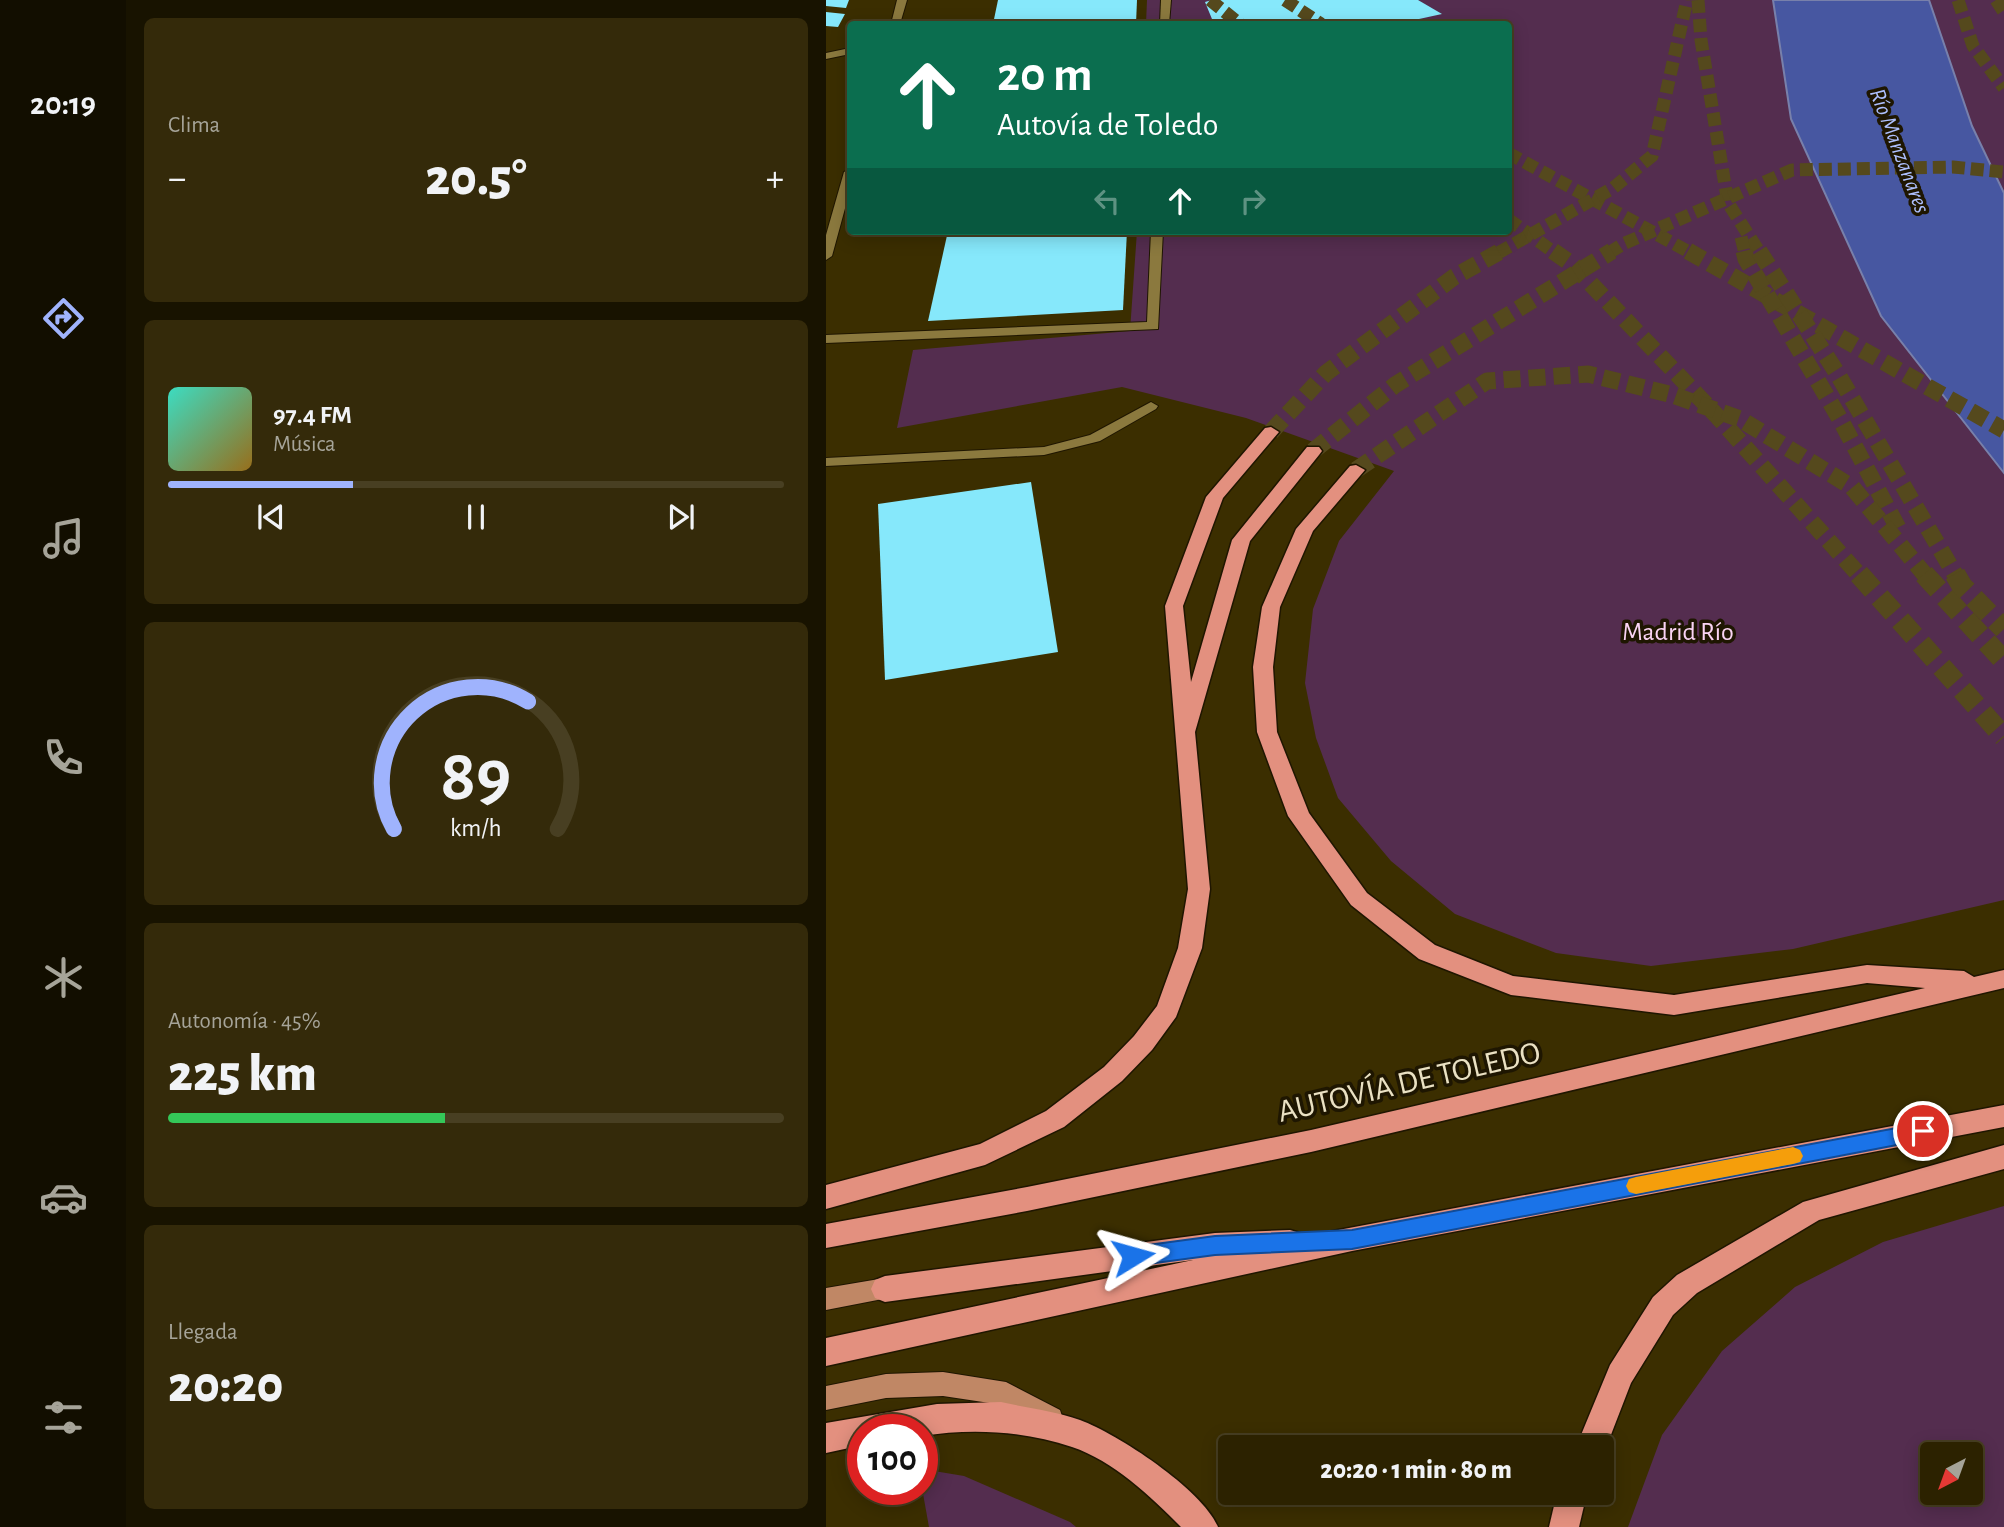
<!DOCTYPE html>
<html lang="es">
<meta charset="utf-8">
<style>
:root{--surface:#2c2200;--page:#342a0a;--text:#f1f3f6;--muted:#a6a499;--line:#483f22;--accent:#9fb3fd}
body{margin:0;font-family:"Alegreya Sans",sans-serif;background:var(--page);color:var(--text);height:100vh;display:flex;flex-direction:column;font-size:26px;white-space:nowrap}
*{box-sizing:border-box;margin:0}
p{font-size:23px;color:var(--muted)}
.icon{flex:none;width:38px;height:38px;fill:none;stroke:currentColor;stroke-width:2;stroke-linecap:round;stroke-linejoin:round}
.map{position:relative;flex:1;overflow:hidden}
.side{display:flex;flex-direction:column;gap:18px;padding:18px;background:#181300;width:700px}
.side>*{flex:none}
.hud{position:absolute;left:21px;top:21px;width:665px;height:214px;border-radius:7px;box-shadow:0 4px 18px #0003,0 0 0 2px var(--line);background:#0b6e4f;color:#fff;overflow:hidden}
.needle{width:46px;rotate:221deg}
.buttons{position:absolute;left:1094px;top:1442px;display:grid;gap:14px}
.buttons a{display:grid;place-items:center;width:63px;height:63px;border-radius:7px;background:var(--surface);box-shadow:0 4px 18px #0003,0 0 0 2px var(--line);font-size:35px}
.speed{position:absolute;left:21px;top:1414px;display:flex;gap:14px;font-size:35px;font-weight:700;text-align:center}
.speed>*{display:grid;place-content:center;width:91px;height:91px;border-radius:50%;background:var(--surface);box-shadow:0 4px 18px #0003,0 0 0 2px var(--line);line-height:1}
.speed .limit{border:10px solid #d22;background:#fff;color:#111}
.pin{position:absolute;display:grid;place-items:center;width:60px;height:60px;color:#fff;margin:-30px;border:4px solid #fff;border-radius:50%;box-shadow:0 2px 7px #0007}
.me{position:absolute;width:77px;margin:-38px;rotate:82deg;stroke-linejoin:round;filter:drop-shadow(0 0 5px #0008)}
.turn{display:flex;align-items:center;gap:24px;height:147px;padding:0 35px;font-size:32px}
.turn .icon{width:91px;height:91px;stroke-width:2.5}
.turn b{display:block;font-size:49px;line-height:60px}
.lanes{display:flex;align-items:center;height:66px;padding:0 35px;background:#0003;justify-content:center;gap:35px;direction:ltr}
.lanes .off{opacity:.35}
.big{font-size:52px;font-weight:800;line-height:1.1}
.side .widget{flex:1;display:flex;flex-direction:column;justify-content:center;gap:10px;min-width:0;padding:0 24px;border-radius:10px;background:var(--page)}
.side .dial{align-items:center;gap:0}
.dial svg{height:182px;overflow:visible;fill:none;stroke:var(--line);stroke-width:7;stroke-linecap:round;text-anchor:middle}
.dial text{fill:var(--text);stroke:none}
.song{display:flex;align-items:center;gap:21px}
.cover{width:84px;height:84px;border-radius:10px;background:linear-gradient(135deg,hsl(170 70% 55%),hsl(40 70% 35%))}
.played{height:7px;border-radius:4px;background:linear-gradient(90deg,var(--accent) 30%,var(--line) 30%)}
.keys{display:flex;justify-content:space-around;direction:ltr}
.heat{display:flex;justify-content:space-between;align-items:center;font-size:38px;direction:ltr}
.charge{height:10px;border-radius:5px;background:linear-gradient(90deg,#34c759 45%,var(--line) 0)}
.trip{position:absolute;left:392px;top:1435px;width:396px;height:70px;border-radius:7px;background:var(--surface);box-shadow:0 4px 18px #0003,0 0 0 2px var(--line);font-weight:800;line-height:70px;text-align:center}
main{display:flex;flex:1;min-height:0}
.tabs{display:flex;flex-direction:column;width:126px;justify-content:space-around;align-items:center;background:#120e00;color:var(--muted)}
.tabs .icon{width:49px;height:49px}
.tabs .on{color:var(--accent)}
.tabs b{font-size:32px;color:var(--text)}
.map>svg:first-child{display:block}
.green{fill:#542d4f;fill-rule:evenodd}
.water{fill:#4757a1;stroke:#7880ab;stroke-width:2}
.building{fill:#86e8fb}
.lines{fill:none;stroke-linecap:round;stroke-linejoin:round}
.highway-tunnel-far2{stroke:#55491d;stroke-width:13;stroke-dasharray:13 6;stroke-linecap:butt}
.highway-tunnel-far1{stroke:#55491d;stroke-width:17;stroke-dasharray:17 8;stroke-linecap:butt}
.highway-tunnel{stroke:#55491d;stroke-width:21;stroke-dasharray:21 10;stroke-linecap:butt}
.minor-casing{stroke:#1f1600;stroke-width:2}
.major-casing{stroke:#1f1600;stroke-width:2}
.highway-casing{stroke:#1f1600;stroke-width:3}
.minor{fill:#8b793e;fill-rule:evenodd}
.major{fill:#c08765;fill-rule:evenodd}
.highway{fill:#e3907f;fill-rule:evenodd}
.route{fill:#1a73e8;stroke:#114b97;stroke-width:2}
.slow{fill:#f59e0b}
.labels{text-anchor:middle;dominant-baseline:central;stroke-width:7;stroke-linejoin:round;paint-order:stroke}
.far-water-label{font-size:23px;font-style:italic;fill:#aec0fe;stroke:#1e1601}
.park-label{font-size:26px;fill:#fad4f4;stroke:#1e1601}
.near-street-label{font-size:32px;fill:#eae1c3;stroke:#1e1601}
</style>
<main>
<nav class="tabs">
<b>20:19</b>
<svg class="icon on" aria-label="directions" viewBox="0 0 24 24"><path d="M12 3l9 9-9 9-9-9zM9 14v-3h6M13 9l2 2-2 2"/></svg>
<svg class="icon" aria-label="music" viewBox="0 0 24 24"><path d="M9 18V5l10-2v13"/><circle cx="6" cy="18" r="3"/><circle cx="16" cy="16" r="3"/></svg>
<svg class="icon" aria-label="phone" viewBox="0 0 24 24"><path d="M5 4h4l2 5-3 2q2 4 5 5l2-3 5 2v4C11 20 4 13 5 4z"/></svg>
<svg class="icon" aria-label="climate" viewBox="0 0 24 24"><path d="M12 3v18M4 7l16 10M4 17L20 7"/></svg>
<svg class="icon" aria-label="car" viewBox="0 0 24 24"><path d="M5 17H2v-5l4-1 3-4h7l3 4 3 1v5h-3M9 17h6M6 11h13"/><circle cx="7" cy="17" r="2"/><circle cx="17" cy="17" r="2"/></svg>
<svg class="icon" aria-label="filters" viewBox="0 0 24 24"><path d="M4 7h16M4 17h16"/><circle cx="9" cy="7" r="2"/><circle cx="15" cy="17" r="2"/></svg>
</nav>
<section class="side">
<div class="widget"><p>Clima</p>
<div class="heat"><a>−</a><b class="big">20.5°</b><a>+</a></div>
</div>
<div class="widget">
<div class="song"><i class="cover"></i><div><b>97.4 FM</b><p>Música</p></div></div>
<div class="played"></div>
<div class="keys"><svg class="icon" aria-label="previous" viewBox="0 0 24 24"><path d="M18 5L8 12l10 7zM5 5v14"/></svg><svg class="icon" aria-label="pause" viewBox="0 0 24 24"><path d="M8 5v14M16 5v14"/></svg><svg class="icon" aria-label="next" viewBox="0 0 24 24"><path d="M6 5l10 7-10 7zM19 5v14"/></svg></div>
</div>
<div class="widget dial"><svg viewBox="0 0 100 80">
<path d="M14 69A42 42 0 1 1 86 69"/>
<path d="M14 69A42 42 0 0 1 73 13" stroke="#9fb3fd"/>
<text x="50" y="56" font-size="32" font-weight="700">89</text>
<text x="50" y="72" font-size="11">km/h</text>
</svg></div>
<div class="widget"><p>Autonomía · 45%</p><b class="big">225 km</b><div class="charge"></div></div>
<div class="widget"><p>Llegada</p><b class="big">20:20</b></div>
</section>
<div class="map">
<svg width="1178" height="1527" viewBox="0 0 1178 1527">
<rect width="100%" height="100%" fill="#3b2e00"/>
<g class="green">
<polygon points="321,0 1178,0 1178,900 967,949 825,966 730,953 629,914 565,861 512,798 490,738 479,683 487,609 513,541 568,471 420,418 296,387 71,428 87,350 304,331 311,231 682,231 682,24 320,24"/>
<path d="M1178 1206V1527H802L836 1435 896 1351 969 1287 1057 1242ZM1106 1454H1144V1493H1106Z"/>
<polygon points="96,1469 138,1476 244,1522 250,1527 103,1527 96,1488"/>
</g>
<polygon class="water" points="947,0 1103,0 1146,126 1178,193 1178,473 1055,316 965,119"/>
<g class="building">
<polygon points="0,0 23,0 20,8 0,6"/>
<polygon points="172,0 311,0 310,24 167,24"/>
<polygon points="386,0 592,0 616,14 570,24 388,24 379,2"/>
<polygon points="0,12 19,14 12,27 0,26"/>
<polygon points="122,231 301,231 297,310 102,321"/>
<polygon points="205,482 232,652 59,680 52,504"/>
</g>
<g class="lines">
<g class="highway-tunnel-far2">
<polyline points="384,0 414,24"/>
<polyline points="459,0 495,24"/>
<polyline points="872,0 875,40 902,203 934,253"/>
<polyline points="1132,0 1147,46 1178,88"/>
<polyline points="1170,0 1178,12"/>
<polyline points="682,153 865,253"/>
<polyline points="682,219 729,253"/>
<polyline points="915,237 919,253"/>
<polyline points="672,253 787,188 826,156 861,0"/>
<polyline points="783,253 797,244 966,170 1127,167 1178,172"/>
</g>
<g class="highway-tunnel-far1">
<polyline points="727,251 747,265 892,417 1034,576"/>
<polyline points="862,251 1178,430"/>
<polyline points="918,251 920,259 1014,419 1072,528"/>
<polyline points="933,251 1011,373 1130,576"/>
<polyline points="445,432 500,373 628,277 675,251"/>
<polyline points="487,451 569,385 786,251"/>
<polyline points="530,470 661,381 762,374 847,395 914,419 1026,487 1100,576"/>
</g>
<g class="highway-tunnel">
<polyline points="1033,574 1178,737"/>
<polyline points="1098,574 1178,661"/>
<polyline points="1129,574 1136,586 1178,629"/>
</g>
<defs>
<g id="minor">
<polygon points="71,0 81,0 74,24 65,24"/>
<polygon points="335,0 345,0 343,24 334,24"/>
<polygon points="24,48 24,54 0,59 0,53"/>
<polygon points="24,169 24,190 6,256 0,260 0,235 18,172"/>
<polygon points="325,231 337,231 332,329 0,343 0,335 321,322"/>
<polygon points="325,402 332,406 330,409 274,441 218,455 0,466 0,458 218,447 264,435"/>
</g>
<g id="major">
<polygon points="59,1278 67,1281 71,1289 67,1297 0,1310 0,1288"/>
<polygon points="117,1372 180,1382 234,1410 237,1419 234,1428 225,1431 177,1405 117,1396 60,1398 0,1410 0,1386 60,1374"/>
</g>
<g id="highway">
<polygon points="445,427 453,432 397,498 357,606 365,682 406,540 481,447 493,447 496,451 493,455 424,541 369,732 384,889 376,948 350,1017 326,1050 296,1081 238,1127 159,1165 0,1209 0,1185 154,1144 220,1111 278,1067 308,1036 331,1006 352,948 362,889 339,606 380,497 439,428"/>
<polygon points="530,465 539,470 487,531 454,607 447,667 451,732 483,813 541,893 609,945 687,976 848,995 1041,965 1138,971 1148,977 1178,970 1178,988 485,1152 201,1211 0,1248 0,1224 201,1187 485,1130 1099,988 1041,983 848,1015 685,995 593,959 525,905 462,816 431,732 427,667 436,607 470,529 524,466"/>
<polygon points="1178,1105 1178,1127 526,1251 0,1366 0,1338 367,1260 59,1302 49,1298 45,1289 49,1280 59,1276 389,1233 464,1230 474,1233 475,1237"/>
<polygon points="1178,1145 1178,1169 993,1220 871,1293 847,1315 805,1383 776,1458 775,1447 750,1447 784,1365 827,1297 851,1275 977,1202"/>
<path d="M175 1402C201 1408 229 1411 254 1420 292 1434 377 1490 392 1527H355C325 1497 288 1461 246 1447 198 1431 146 1428 96 1436V1430H37V1445L0 1453V1423L111 1404Z"/>
<polygon points="731,1493 761,1493 753,1527 723,1527"/>
</g>
</defs>
<use href="#minor" class="minor-casing"/>
<use href="#major" class="major-casing"/>
<use href="#highway" class="highway-casing"/>
<use href="#minor" class="minor"/>
<use href="#major" class="major"/>
<use href="#highway" class="highway"/>
</g>
<polygon class="route" points="1097,1123 1103,1125 1106,1131 1103,1137 1097,1140 526,1249 389,1255 307,1266 299,1263 296,1256 299,1250 307,1247 389,1236 526,1230"/>
<polygon class="slow" points="967,1147 974,1150 977,1156 974,1162 967,1164 810,1194 803,1192 800,1186 803,1179 810,1177"/>
<g class="labels">
<g class="far-water-label">
<text transform="translate(1073 151) rotate(69)">Río Manzanares</text>
</g>
<g class="park-label">
<text x="852" y="632">Madrid Río</text>
</g>
<g class="near-street-label">
<text transform="translate(583 1082) rotate(-13)">AUTOVÍA DE TOLEDO</text>
</g>
</g>
</svg>
<div class="buttons">
<a><svg class="needle" viewBox="-14 -14 28 28"><path d="M0-13l5 13h-10z" fill="#e53935"/><path d="M0 13l5-13h-10z" fill="#a6a499"/></svg></a>
</div>
<div class="speed"><div class="limit">100</div></div>
<div class="pin" style="left:1097px;top:1131px;background:#d93025"><svg class="icon" aria-label="arrive" viewBox="0 0 24 24"><path d="M6 21V4h12l-3 4 3 4H6"/></svg></div>
<svg class="me" style="left:307px;top:1256px" viewBox="-20 -20 40 40"><path d="M0-17L14 15 0 8-14 15z" fill="#1a73e8" stroke="#fff" stroke-width="4"/></svg>
<div class="trip">20:20 · 1 min · 80 m</div>
<div class="hud">
<div class="turn"><svg class="icon" aria-label="ahead" viewBox="0 0 24 24"><path d="M12 20V5M6 11l6-6 6 6"/></svg><div><b>20 m</b>Autovía de Toledo</div></div>
<div class="lanes"><svg class="icon off" aria-label="left" viewBox="0 0 24 24"><path d="M17 20v-9H6M10 6l-5 5 5 5"/></svg><svg class="icon" aria-label="ahead" viewBox="0 0 24 24"><path d="M12 20V5M6 11l6-6 6 6"/></svg><svg class="icon off" aria-label="right" viewBox="0 0 24 24"><path d="M7 20v-9h11M14 6l5 5-5 5"/></svg></div>
</div>
</div>
</main>
